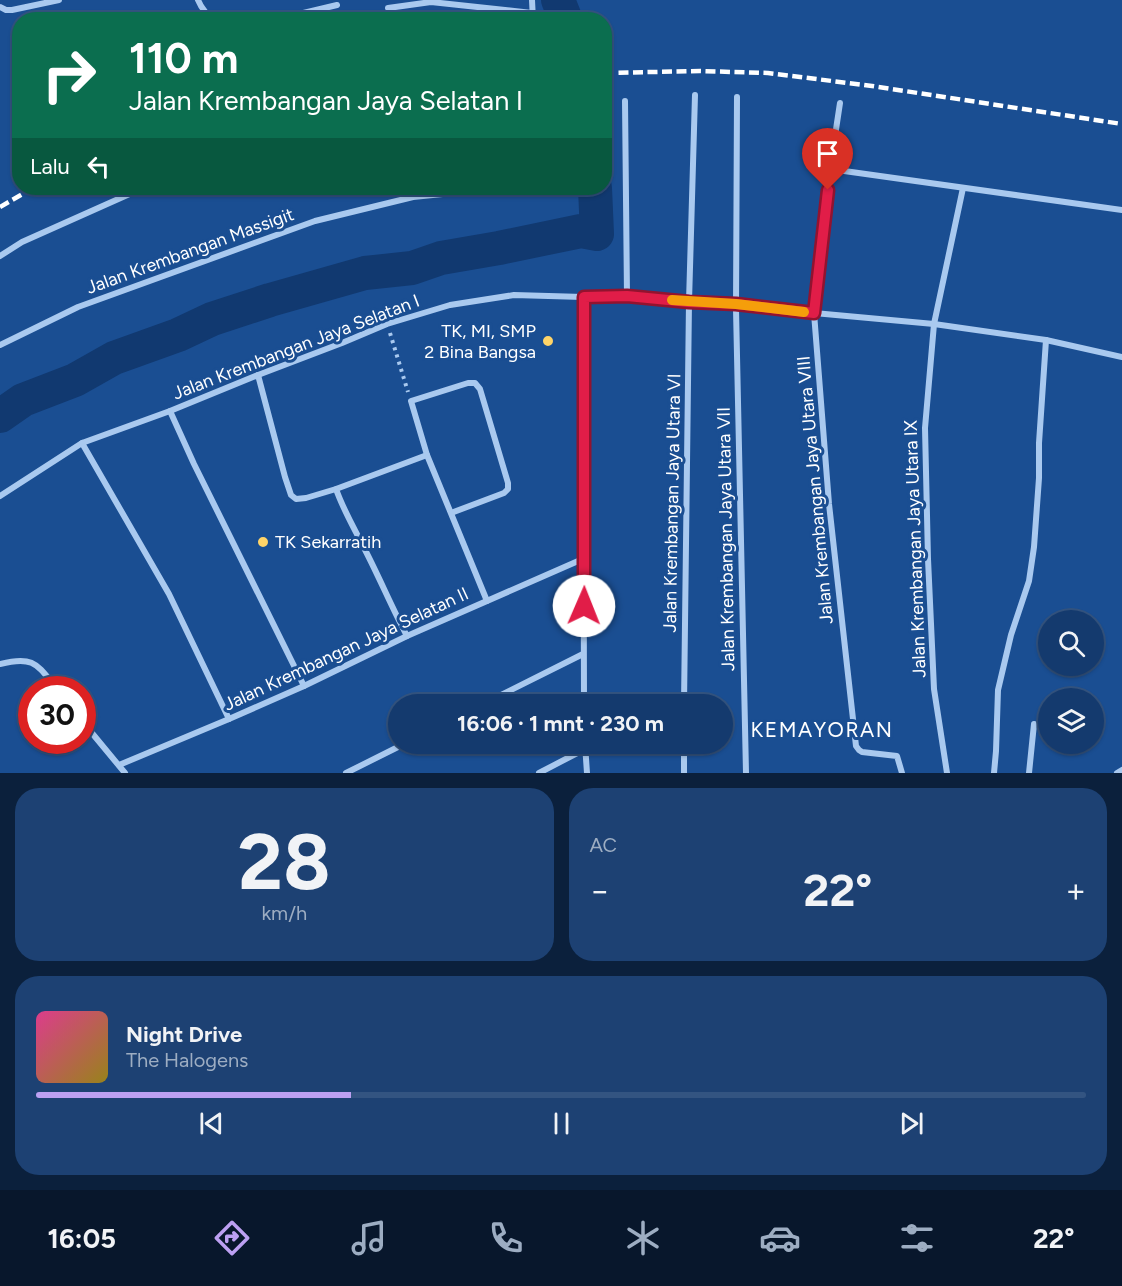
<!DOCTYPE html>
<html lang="id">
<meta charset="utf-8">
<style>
:root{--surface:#143a6e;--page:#1d4173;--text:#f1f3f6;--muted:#9dadc2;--line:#335481;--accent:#bca0f2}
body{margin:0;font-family:Figtree,sans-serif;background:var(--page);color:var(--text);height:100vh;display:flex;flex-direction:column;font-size:22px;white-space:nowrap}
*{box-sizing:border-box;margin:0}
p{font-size:20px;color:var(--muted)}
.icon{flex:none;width:33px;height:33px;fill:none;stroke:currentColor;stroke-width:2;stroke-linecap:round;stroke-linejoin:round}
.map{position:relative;height:773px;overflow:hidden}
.side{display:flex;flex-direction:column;gap:15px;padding:15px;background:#0b203c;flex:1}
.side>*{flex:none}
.guide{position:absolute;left:12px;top:12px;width:600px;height:183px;border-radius:24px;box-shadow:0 2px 4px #0004,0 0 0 2px var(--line);background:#0b6e4f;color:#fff;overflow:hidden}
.buttons{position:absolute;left:1038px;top:610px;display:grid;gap:12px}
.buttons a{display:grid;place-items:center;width:66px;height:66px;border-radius:50%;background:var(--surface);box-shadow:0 2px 4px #0004,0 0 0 2px var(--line);font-size:30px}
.speed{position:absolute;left:18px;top:676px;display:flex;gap:12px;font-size:30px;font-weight:700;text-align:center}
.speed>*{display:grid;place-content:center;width:78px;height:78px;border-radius:50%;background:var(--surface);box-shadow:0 2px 4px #0004,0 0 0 2px var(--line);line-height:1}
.speed .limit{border:9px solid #d22;background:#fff;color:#111}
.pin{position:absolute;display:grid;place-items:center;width:51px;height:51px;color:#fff;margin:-62px -26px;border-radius:50% 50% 50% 0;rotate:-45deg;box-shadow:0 0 6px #0007}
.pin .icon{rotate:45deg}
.me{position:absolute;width:66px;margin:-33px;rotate:1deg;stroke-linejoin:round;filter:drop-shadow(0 0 4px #0008)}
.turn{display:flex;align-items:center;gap:21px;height:126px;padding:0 18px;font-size:27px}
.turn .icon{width:78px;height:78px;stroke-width:2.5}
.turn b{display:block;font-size:42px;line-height:51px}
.then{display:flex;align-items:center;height:57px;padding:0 18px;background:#0003;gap:12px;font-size:22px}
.big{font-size:45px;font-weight:700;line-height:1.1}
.side .card{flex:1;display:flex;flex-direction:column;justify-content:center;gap:9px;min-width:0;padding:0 21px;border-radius:24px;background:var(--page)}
.side .dial{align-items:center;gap:0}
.dial b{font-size:78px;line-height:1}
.song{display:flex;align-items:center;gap:18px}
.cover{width:72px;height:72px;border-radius:9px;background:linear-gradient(135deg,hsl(330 70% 55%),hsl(50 70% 35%))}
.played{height:6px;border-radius:3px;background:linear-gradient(90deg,var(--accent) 30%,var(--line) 30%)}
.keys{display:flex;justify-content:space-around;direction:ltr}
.heat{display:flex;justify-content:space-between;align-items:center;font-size:33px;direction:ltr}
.side .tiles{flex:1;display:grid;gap:15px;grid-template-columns:1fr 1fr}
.card:last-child{grid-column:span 2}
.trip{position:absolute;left:388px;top:694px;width:345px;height:60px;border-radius:30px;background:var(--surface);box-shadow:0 2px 4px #0004,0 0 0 2px var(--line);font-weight:700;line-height:60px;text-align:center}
.dock{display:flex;height:96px;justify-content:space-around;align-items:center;background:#08172c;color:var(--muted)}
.dock .icon{width:42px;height:42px}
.dock .selected{color:var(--accent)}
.dock b{font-size:27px;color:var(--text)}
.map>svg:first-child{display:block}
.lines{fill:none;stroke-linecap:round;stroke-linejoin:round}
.river{stroke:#113970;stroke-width:34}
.path{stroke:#a9c9ef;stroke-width:4;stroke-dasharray:3 4.5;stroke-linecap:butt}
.street{stroke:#a9c9ef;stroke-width:6}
.rail{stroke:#fff;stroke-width:4.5;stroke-dasharray:10 4.5;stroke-linecap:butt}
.route-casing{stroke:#92132f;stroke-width:15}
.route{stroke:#e11d48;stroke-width:10}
.slow{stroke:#f59e0b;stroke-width:10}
.poi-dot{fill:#ffd468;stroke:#1a4e92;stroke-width:2}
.labels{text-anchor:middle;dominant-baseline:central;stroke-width:6;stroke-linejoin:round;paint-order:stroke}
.street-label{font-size:18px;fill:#fff;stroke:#1a4e92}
.poi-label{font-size:18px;fill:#fff;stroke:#1a4e92;text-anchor:end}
.quarter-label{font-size:21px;letter-spacing:1.5px;fill:#fff;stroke:#1a4e92}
</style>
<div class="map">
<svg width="1122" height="773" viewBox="0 0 1122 773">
<rect width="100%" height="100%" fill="#1a4e92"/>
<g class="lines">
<g class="river">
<polyline points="558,0 566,20"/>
<polyline points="0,416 23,400 75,380 114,358 178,335 212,319 270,300 365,273 412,268 441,258 499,248 581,231 597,234 595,188"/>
</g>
<polyline class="path" points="390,333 408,392"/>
<g class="street">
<polyline points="198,0 201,6 211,20"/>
<polyline points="532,0 533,20"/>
<polyline points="0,7 6,10 12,10 59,0"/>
<polyline points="388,8 431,2 532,13"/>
<polyline points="274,20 337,5"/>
<polyline points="737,97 736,309 746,773"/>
<polyline points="625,101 627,296"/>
<polyline points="840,103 830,169 814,313 829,504 856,746 859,750 862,752 897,756 902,773"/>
<polyline points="830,169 1122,210"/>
<polyline points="0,256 22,242 143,188"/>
<polyline points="583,297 584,705"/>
<polyline points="0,345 78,307 315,221 413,197 502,188"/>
<polyline points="258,375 285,477 291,495 296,499 306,498 336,489 427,455"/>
<polyline points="170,411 194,464 304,686"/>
<polyline points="82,443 169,594 229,719"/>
<path d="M336 489C343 509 353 526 362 544 378 574 391 606 407 636"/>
<polyline points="0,496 82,443 170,411 258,375 342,343 387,324 450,305 514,295 583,297 627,296 689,302 736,304 814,313 934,324 1046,340 1122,357"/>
<polyline points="451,513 504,493 508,489 508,483 480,389 475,383 468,383 411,401 427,455 487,601"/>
<path d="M0 664C35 655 37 665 58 690"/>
<polyline points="481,705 583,654"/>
<polyline points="684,705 689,302 695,95"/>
<polyline points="82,721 125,773"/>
<polyline points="585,744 587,773"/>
<polyline points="119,765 229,719 304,686 407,636 585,558"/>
<polyline points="346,773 404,744"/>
<polyline points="539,773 585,749"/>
<polyline points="684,773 684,744"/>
<polyline points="947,773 934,689 928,559 925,428 934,324 963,188"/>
<polyline points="994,773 996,751 998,690 1011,635 1029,581 1034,547 1039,478 1039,443 1046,340"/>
<polyline points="1029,773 1034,724"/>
<polyline points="1117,773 1122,770"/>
</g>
<g class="rail">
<polyline points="604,73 700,71 768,73 872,86 1122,124"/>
<polyline points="0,207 33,188"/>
</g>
</g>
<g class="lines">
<defs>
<polyline id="route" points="584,606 584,297 627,296 689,302 736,304 814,313 828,190"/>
</defs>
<use href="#route" class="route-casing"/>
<use href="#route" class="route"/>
<polyline class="slow" points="672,300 736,304 804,312"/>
</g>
<g class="poi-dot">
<circle cx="548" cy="341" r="6"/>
<circle cx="263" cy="542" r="6"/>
</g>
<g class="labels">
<g class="street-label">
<text transform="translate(190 251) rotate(-20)">Jalan Krembangan Massigit</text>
<text transform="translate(296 347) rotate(-21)">Jalan Krembangan Jaya Selatan I</text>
<text transform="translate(815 490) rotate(-95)">Jalan Krembangan Jaya Utara VIII</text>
<text transform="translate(672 503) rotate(-89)">Jalan Krembangan Jaya Utara VI</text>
<text transform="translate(726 539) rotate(-91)">Jalan Krembangan Jaya Utara VII</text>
<text transform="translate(915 549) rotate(-92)">Jalan Krembangan Jaya Utara IX</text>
<text transform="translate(346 649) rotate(-25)">Jalan Krembangan Jaya Selatan II</text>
</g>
<g class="poi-label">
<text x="536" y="331">TK, MI, SMP<tspan x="536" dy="21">2 Bina Bangsa</tspan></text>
<text x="275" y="542" text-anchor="start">TK Sekarratih</text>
</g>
<g class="quarter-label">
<text x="822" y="729">KEMAYORAN</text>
</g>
</g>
</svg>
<div class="buttons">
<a><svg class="icon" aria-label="search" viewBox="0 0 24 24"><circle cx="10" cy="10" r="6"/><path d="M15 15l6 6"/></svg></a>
<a><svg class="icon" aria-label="layers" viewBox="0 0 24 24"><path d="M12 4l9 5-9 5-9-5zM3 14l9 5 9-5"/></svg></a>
</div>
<div class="speed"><div class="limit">30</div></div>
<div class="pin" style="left:828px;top:190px;background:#d93025"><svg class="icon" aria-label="arrive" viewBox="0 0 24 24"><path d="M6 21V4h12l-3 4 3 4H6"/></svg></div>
<svg class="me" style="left:584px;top:606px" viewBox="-20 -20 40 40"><circle r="19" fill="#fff"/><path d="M0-13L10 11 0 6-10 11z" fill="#e11d48"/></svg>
<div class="trip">16:06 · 1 mnt · 230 m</div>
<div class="guide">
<div class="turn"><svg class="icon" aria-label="right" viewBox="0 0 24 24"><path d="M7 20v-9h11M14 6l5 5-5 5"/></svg><div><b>110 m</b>Jalan Krembangan Jaya Selatan I</div></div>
<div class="then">Lalu<svg class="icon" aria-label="left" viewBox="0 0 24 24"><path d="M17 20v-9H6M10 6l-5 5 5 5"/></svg></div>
</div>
</div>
<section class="side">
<div class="tiles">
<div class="card dial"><b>28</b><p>km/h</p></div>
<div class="card"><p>AC</p>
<div class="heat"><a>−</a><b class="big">22°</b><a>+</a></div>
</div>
<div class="card">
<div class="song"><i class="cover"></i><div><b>Night Drive</b><p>The Halogens</p></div></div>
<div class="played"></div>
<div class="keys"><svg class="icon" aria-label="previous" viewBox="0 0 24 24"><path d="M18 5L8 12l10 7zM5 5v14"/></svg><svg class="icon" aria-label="pause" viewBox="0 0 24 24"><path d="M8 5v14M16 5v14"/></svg><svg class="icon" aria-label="next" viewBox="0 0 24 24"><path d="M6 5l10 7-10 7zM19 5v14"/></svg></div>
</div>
</div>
</section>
<nav class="dock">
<b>16:05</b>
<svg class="icon selected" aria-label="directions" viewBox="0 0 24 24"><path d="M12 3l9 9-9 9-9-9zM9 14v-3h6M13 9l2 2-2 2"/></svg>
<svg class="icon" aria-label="music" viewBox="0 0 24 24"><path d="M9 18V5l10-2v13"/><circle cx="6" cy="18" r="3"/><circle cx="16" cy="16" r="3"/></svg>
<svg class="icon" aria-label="phone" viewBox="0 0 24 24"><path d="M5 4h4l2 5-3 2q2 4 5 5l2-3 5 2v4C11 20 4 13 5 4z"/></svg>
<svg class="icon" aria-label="climate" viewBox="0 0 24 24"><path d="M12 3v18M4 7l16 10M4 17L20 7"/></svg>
<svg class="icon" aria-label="car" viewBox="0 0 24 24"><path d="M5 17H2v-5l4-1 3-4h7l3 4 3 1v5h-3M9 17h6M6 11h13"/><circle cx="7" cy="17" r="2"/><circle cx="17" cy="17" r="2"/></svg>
<svg class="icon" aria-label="filters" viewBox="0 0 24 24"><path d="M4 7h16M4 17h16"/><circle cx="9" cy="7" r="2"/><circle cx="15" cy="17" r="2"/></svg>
<b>22°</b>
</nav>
